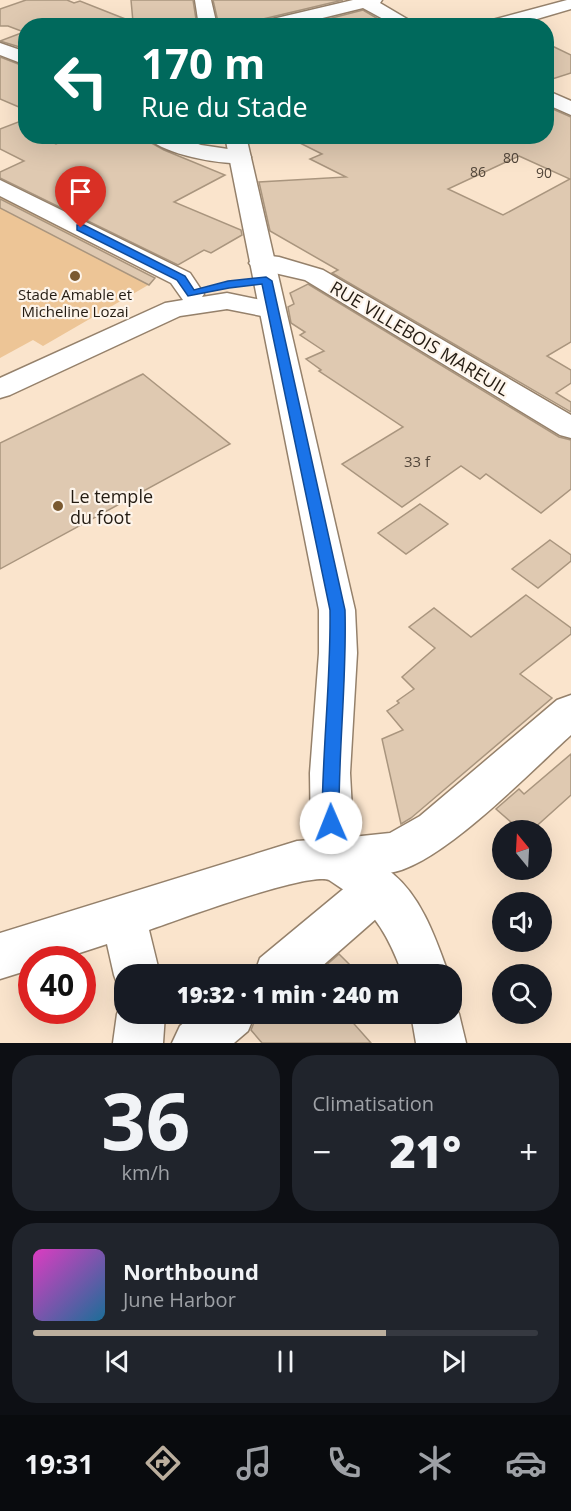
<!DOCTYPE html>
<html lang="fr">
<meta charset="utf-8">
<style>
:root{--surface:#171b24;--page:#20242c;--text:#f1f3f6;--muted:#9ea1a6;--line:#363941;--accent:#bbae9d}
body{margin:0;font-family:"Open Sans",sans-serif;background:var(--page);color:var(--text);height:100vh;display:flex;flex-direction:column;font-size:22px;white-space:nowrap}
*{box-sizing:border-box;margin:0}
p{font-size:20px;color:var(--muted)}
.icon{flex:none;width:33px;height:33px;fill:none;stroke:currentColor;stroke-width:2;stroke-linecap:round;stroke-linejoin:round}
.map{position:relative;height:1043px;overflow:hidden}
.sheet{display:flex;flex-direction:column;gap:12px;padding:12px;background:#0d0f14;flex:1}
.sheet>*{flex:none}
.guide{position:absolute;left:18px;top:18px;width:536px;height:126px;border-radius:24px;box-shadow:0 6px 24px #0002;background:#00695c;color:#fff;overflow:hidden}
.needle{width:39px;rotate:342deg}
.fabs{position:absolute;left:492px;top:820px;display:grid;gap:12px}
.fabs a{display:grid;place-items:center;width:60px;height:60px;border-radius:50%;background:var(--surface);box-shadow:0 6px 24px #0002;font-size:30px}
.speed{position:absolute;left:18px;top:946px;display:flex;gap:12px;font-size:30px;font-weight:700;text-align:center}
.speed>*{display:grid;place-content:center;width:78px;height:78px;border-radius:50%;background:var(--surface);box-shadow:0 6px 24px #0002;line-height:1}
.speed .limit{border:9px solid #d22;background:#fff;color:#111}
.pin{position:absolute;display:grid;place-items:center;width:51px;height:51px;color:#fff;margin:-62px -26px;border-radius:50% 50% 50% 0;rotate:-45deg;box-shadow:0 0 6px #0007}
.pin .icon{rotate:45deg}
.me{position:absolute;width:66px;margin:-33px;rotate:359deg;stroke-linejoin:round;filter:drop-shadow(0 0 4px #0008)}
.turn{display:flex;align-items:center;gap:21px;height:126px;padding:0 24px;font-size:27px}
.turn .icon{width:78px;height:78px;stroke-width:2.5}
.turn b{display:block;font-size:42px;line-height:51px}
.big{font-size:45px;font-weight:800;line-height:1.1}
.sheet .tile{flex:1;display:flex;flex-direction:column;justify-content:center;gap:9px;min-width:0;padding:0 21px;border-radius:24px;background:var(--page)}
.sheet .dial{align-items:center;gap:0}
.dial b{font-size:78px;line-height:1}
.song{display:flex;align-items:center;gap:18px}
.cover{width:72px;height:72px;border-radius:9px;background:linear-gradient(135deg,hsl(310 70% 55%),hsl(200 70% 35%))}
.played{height:6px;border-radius:3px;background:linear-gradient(90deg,var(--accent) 70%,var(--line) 70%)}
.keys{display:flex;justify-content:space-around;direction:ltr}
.heat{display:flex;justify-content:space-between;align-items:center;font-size:33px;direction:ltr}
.sheet .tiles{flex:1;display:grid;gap:12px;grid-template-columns:1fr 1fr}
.tile:last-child{grid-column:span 2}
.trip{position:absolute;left:114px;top:964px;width:348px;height:60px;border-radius:24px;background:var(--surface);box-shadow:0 6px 24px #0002;font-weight:800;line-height:60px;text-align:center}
.menu{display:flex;height:96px;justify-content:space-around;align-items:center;background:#090b0e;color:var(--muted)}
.menu .icon{width:42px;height:42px}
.menu .on{color:var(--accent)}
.menu b{font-size:27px;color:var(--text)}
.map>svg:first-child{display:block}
.green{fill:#edc596}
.building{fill:#dfc9b1;stroke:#a9957e;stroke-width:1.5;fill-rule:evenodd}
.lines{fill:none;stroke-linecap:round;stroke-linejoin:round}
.street-casing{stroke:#95816b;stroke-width:3}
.secondary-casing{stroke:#95816b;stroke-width:3}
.street{fill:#fff;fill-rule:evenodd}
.secondary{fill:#fff;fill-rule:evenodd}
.route{fill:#1a73e8;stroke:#114b97;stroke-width:1.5}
.poi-dot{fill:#7a5930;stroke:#fdf4ea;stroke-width:2}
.labels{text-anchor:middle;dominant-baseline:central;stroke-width:4.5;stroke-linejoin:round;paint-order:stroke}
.far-number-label{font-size:14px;fill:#52463a}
.far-poi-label{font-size:15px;fill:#231b12;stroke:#fdf4ea}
.number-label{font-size:15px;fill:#52463a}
.street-label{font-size:18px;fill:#231b12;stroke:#fdf4ea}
.poi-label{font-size:18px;fill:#231b12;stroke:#fdf4ea;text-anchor:start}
</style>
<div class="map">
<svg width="571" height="1043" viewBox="0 0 571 1043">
<rect width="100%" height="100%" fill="#fae4cc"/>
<polygon class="green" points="0,197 148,274 151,277 150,284 43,346 33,340 0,358"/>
<g class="building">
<polygon points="26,0 67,0 74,3 80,1 133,22 131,0 193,0 197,26 26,26 26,49 0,41 24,32 8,26 0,26 0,9"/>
<polygon points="213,0 343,0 259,20 255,26 219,26"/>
<polygon points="363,10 390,26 301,26"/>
<polygon points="546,43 571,55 571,73 546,81"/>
<polygon points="0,57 26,67 26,110 0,99"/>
<path d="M546 106 571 117V342L547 356 571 370V383L556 393 571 402V412L332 273 338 270 270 231 259 182 346 177 310 159 322 154 286 136H546ZM519 156 570 179 503 215 448 189Z"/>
<polygon points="26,119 26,136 38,136 56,144 74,136 139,136 164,150 225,175 174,202 241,230 242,235 211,253 204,250 178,265 0,178 0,172 24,161 0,149 0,129"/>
<polygon points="0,199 155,278 149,285 0,208"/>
<polygon points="308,284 559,437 571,440 571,489 541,513 486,474 480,479 461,466 402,507 342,464 403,427 319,371 321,370 306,359 324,351 300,335 305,332 291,323 288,307 294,304 290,293"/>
<polygon points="143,374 230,444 0,569 0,443"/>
<polygon points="420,504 448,524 406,554 378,533"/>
<polygon points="550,540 571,555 571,561 538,588 512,569"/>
<polygon points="526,595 571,628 571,634 520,674 552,698 411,818 401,824 382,739 403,730 387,711 399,703 397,701 414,689 402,677 435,648 409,627 434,608 471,637"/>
<polygon points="571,754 571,795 531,831 521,831 496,809 519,789 524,794"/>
<polygon points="339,954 360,975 315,975"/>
<polygon points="262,1014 348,1014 347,1016 371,1043 262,1043 251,1030 255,1020"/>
</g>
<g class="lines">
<defs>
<g id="street">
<polygon points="353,0 382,0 380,3 419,26 396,26 363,8 290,26 257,26 260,22"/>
<polygon points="567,0 571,0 571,9 513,26 482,26 485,22"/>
<polygon points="0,43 26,52 26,65 0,55"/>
<polygon points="546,90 571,101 571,115 546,104"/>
<path d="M147 136H176L201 145 248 152 251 157 248 162C228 167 159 154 147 136Z"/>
<polygon points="0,180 190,273 204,294 202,297 227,293 281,304 285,310 281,316 272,318 227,309 180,316 10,395 0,398 0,378 165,303 183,300 171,283 0,196"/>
<polygon points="262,255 279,257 323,270 571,415 571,438 560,435 305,280 253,268 249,263 253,258"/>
<path d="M571 695V735C531 771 439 867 389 873L393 874 399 889 393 904 312 975H254L260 958 359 876 333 879 318 873 311 859 318 845 333 839 390 833 420 816 557 700Z"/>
<polygon points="194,1014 255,1014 248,1031 234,1043 172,1043 180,1026"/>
</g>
<g id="secondary">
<polygon points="195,0 211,0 217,26 199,26"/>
<path d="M225 136H246L355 610 357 653 350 773 354 848C367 856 382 864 393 874 423 899 436 940 449 975H403C390 940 376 912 344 890 339 887 334 883 329 880 307 872 178 920 149 930L160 975H124V993L120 992 114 975 107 944 58 960H32V969L0 979V933L297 841 311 840 310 773 319 653V610Z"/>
<polygon points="124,997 124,1014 165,1014 163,1043 113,1043 117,1014"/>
<polygon points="452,997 459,1014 466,1043 416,1043 411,1014 452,1014"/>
</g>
</defs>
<use href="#street" class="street-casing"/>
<use href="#secondary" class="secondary-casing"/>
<use href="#street" class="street"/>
<use href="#secondary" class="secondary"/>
</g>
<path class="route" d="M77 225H84L185 276 194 290 228 281 266 277 272 281 345 610C347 681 338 752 339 823L337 828 331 831 324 828 322 823C322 751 331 681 330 610L262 284 229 288 188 296 177 280 77 230Z"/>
<g class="poi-dot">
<circle cx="75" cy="276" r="6"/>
<circle cx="58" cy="506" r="6"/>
</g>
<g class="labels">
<g class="far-number-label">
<text x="511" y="157">80</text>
<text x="478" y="171">86</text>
<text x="544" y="172">90</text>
</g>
<g class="far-poi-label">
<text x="75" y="294">Stade Amable et<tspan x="75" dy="17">Micheline Lozai</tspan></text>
</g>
<g class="number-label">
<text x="417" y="461">33 f</text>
</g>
<g class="street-label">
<text transform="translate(420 338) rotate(31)">RUE VILLEBOIS MAREUIL</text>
</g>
<g class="poi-label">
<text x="70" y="496">Le temple<tspan x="70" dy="21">du foot</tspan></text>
</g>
</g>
</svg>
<div class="fabs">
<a><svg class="needle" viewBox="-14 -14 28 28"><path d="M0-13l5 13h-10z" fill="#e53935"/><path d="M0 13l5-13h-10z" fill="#9ea1a6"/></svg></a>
<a><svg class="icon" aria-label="sound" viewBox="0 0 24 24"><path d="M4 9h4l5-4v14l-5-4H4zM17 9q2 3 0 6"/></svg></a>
<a><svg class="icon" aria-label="search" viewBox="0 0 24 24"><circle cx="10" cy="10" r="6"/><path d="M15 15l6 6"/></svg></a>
</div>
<div class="speed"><div class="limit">40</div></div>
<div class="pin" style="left:81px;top:228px;background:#d93025"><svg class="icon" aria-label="arrive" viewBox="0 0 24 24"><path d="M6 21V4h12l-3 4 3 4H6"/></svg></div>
<svg class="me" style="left:331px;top:823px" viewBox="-20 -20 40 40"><circle r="19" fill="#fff"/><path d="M0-13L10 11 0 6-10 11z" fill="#1a73e8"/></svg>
<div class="trip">19:32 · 1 min · 240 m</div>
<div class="guide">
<div class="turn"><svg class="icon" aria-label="left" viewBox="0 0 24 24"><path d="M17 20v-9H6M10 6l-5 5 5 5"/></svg><div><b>170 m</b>Rue du Stade</div></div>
</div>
</div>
<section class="sheet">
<div class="tiles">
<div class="tile dial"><b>36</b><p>km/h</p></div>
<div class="tile"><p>Climatisation</p>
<div class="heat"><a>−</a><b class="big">21°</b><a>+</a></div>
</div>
<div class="tile">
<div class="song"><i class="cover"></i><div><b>Northbound</b><p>June Harbor</p></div></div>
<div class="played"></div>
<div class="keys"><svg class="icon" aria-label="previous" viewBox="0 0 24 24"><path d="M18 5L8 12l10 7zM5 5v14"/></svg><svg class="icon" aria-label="pause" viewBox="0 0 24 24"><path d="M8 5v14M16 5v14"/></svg><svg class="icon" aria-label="next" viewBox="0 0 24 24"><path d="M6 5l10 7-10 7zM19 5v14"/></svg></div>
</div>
</div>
</section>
<nav class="menu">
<b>19:31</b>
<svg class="icon on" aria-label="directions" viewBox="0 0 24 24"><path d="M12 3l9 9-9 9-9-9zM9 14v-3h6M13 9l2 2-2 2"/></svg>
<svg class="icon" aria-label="music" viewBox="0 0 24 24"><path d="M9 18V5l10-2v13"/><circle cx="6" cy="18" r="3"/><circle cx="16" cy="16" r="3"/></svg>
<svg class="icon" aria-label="phone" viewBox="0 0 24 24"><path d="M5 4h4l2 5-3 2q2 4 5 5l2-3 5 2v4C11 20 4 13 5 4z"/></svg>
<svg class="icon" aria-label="climate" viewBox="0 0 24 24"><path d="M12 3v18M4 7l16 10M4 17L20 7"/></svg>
<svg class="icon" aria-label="car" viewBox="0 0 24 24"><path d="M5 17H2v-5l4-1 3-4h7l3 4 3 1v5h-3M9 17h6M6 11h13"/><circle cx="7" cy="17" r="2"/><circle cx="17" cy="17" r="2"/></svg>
</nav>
